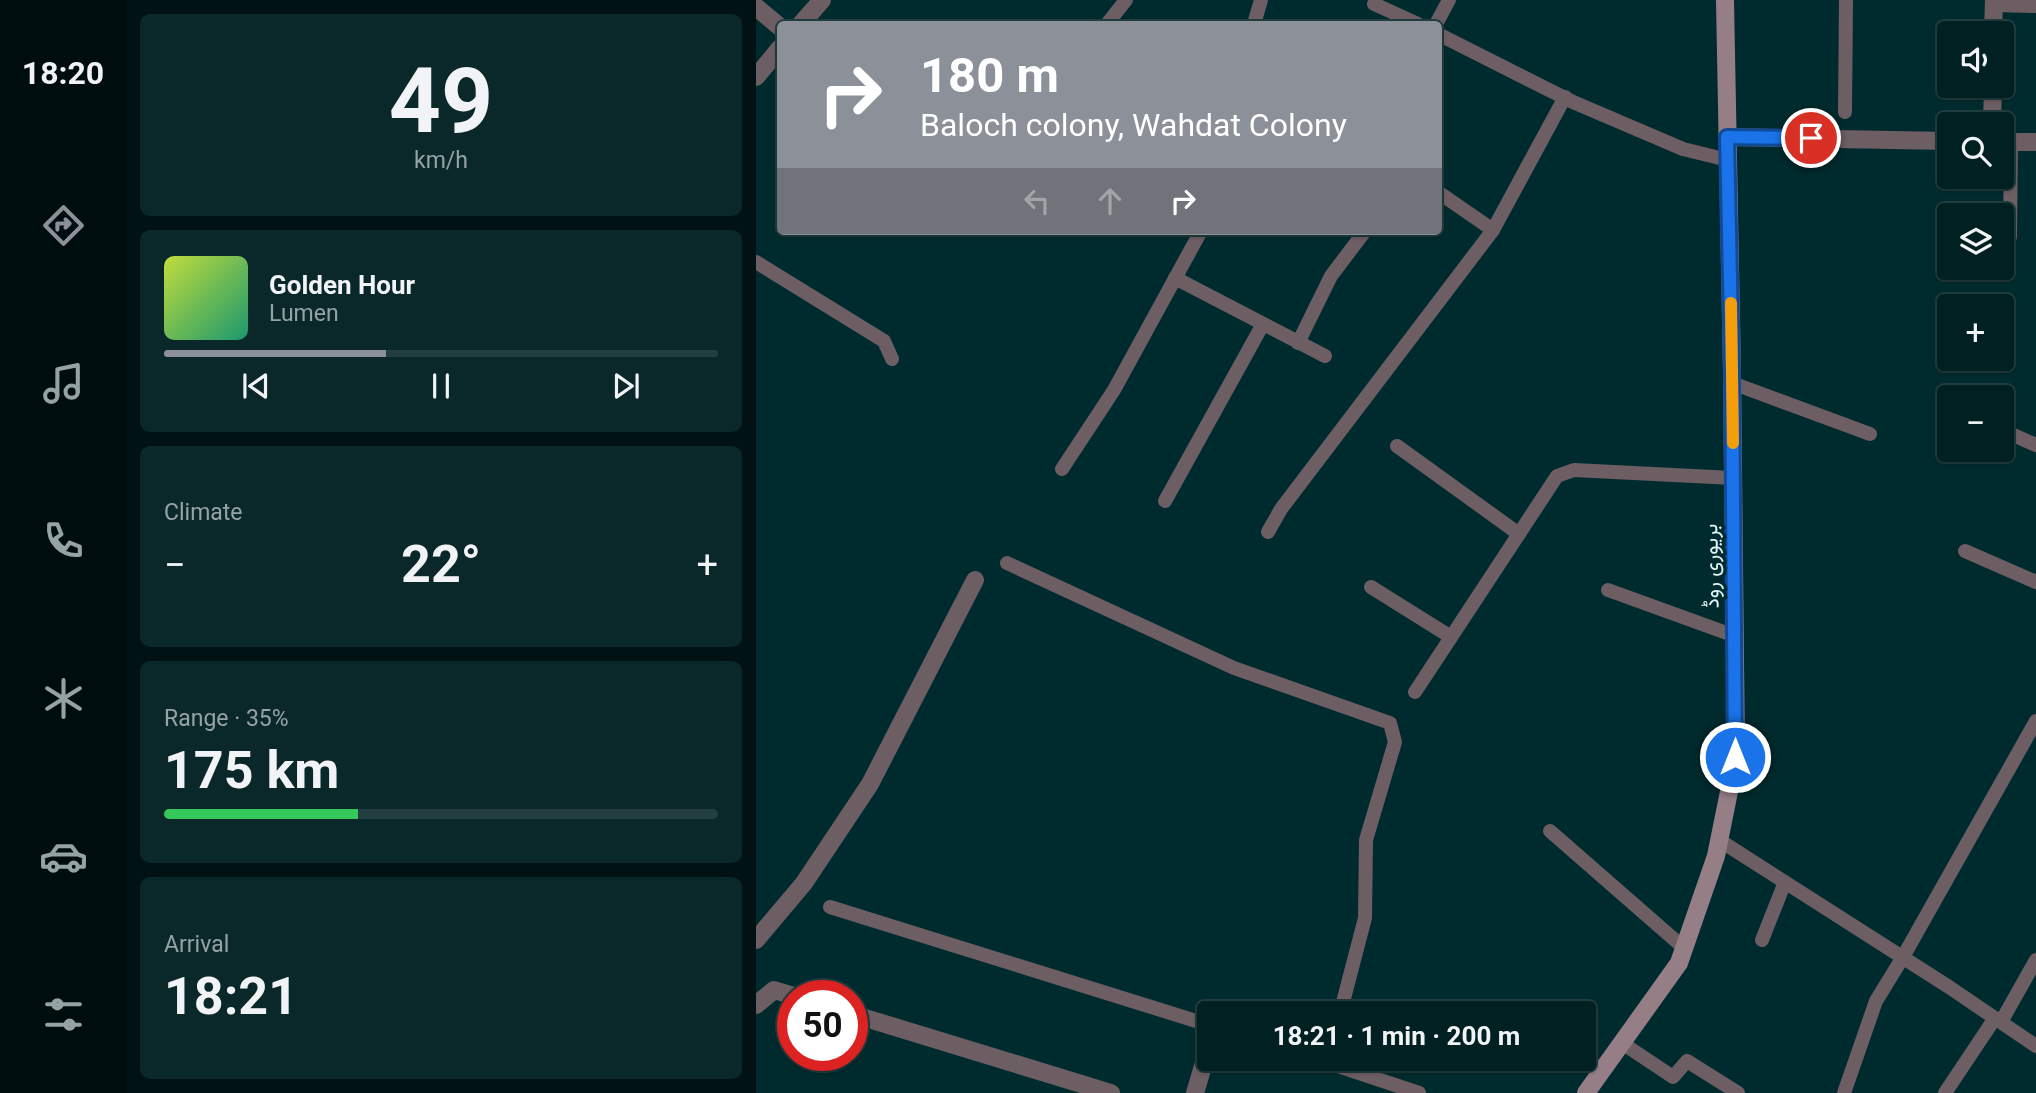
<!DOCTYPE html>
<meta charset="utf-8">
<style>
:root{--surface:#002022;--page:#0a282a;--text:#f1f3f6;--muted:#95a3a5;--line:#223e40;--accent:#8c9099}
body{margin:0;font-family:Roboto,Vazirmatn,sans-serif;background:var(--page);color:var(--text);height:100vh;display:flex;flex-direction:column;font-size:26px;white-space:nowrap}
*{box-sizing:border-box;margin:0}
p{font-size:23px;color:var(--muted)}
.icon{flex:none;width:38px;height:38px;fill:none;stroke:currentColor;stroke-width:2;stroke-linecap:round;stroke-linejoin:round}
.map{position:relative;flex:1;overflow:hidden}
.side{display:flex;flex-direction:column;gap:14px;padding:14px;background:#001213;width:630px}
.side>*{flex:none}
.hud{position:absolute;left:21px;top:21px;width:665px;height:214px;border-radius:7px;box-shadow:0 2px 5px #0004,0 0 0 2px var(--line);background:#8c9099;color:#fff;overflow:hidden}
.fabs{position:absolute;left:1181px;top:21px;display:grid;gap:14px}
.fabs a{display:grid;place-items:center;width:77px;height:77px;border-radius:7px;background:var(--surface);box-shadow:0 2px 5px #0004,0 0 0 2px var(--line);font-size:35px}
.speed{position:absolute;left:21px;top:980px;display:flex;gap:14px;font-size:35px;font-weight:700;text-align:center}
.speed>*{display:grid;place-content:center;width:91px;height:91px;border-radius:50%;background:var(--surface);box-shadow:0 2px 5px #0004,0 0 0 2px var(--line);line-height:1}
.speed .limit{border:10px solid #d22;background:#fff;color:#111}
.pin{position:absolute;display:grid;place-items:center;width:60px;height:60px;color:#fff;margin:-30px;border:4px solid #fff;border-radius:50%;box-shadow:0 2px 7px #0007}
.me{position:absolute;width:77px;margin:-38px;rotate:0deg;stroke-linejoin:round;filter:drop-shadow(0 0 5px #0008)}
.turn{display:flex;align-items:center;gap:24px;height:147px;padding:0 28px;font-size:32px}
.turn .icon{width:91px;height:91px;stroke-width:2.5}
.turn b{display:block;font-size:49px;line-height:60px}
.lanes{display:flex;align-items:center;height:66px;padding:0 28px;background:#0003;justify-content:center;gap:35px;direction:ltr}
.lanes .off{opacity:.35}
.big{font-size:52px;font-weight:700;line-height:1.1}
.side .tile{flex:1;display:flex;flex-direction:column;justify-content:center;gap:10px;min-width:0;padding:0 24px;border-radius:10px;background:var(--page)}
.side .dial{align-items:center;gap:0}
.dial b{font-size:91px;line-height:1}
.song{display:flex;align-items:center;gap:21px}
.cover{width:84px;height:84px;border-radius:10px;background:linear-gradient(135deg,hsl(70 70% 55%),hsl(160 70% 35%))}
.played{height:7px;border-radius:4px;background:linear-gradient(90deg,var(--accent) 40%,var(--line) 40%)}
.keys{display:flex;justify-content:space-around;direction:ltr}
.heat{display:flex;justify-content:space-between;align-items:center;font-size:38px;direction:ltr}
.charge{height:10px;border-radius:5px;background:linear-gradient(90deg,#34c759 35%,var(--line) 0)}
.trip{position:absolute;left:441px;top:1001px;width:399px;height:70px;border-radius:7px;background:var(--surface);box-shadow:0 2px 5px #0004,0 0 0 2px var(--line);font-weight:700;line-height:70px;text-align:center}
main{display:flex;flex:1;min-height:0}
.menu{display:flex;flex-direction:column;width:126px;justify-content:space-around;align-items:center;background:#000d0e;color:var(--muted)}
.menu .icon{width:49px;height:49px}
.menu .on{color:var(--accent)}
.menu b{font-size:32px;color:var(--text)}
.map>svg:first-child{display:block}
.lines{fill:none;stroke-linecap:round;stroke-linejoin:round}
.lane{stroke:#6d5e64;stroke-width:14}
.street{stroke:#6d5e64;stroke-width:18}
.secondary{stroke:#967e87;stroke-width:18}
.route-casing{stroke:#114b97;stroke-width:18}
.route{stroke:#1a73e8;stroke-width:12}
.slow{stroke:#f59e0b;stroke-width:12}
.labels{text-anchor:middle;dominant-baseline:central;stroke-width:7;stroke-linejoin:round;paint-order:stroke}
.street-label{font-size:21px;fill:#ddf3f5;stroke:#002b2e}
</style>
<main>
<nav class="menu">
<b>18:20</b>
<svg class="icon on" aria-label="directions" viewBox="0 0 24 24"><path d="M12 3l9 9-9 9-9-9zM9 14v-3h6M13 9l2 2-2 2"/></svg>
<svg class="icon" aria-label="music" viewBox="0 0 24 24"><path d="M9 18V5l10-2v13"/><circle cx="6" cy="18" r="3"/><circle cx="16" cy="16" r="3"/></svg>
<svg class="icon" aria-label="phone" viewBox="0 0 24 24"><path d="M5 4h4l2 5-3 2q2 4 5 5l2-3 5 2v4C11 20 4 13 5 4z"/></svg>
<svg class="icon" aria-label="climate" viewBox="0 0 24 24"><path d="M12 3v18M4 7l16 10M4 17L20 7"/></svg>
<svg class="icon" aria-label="car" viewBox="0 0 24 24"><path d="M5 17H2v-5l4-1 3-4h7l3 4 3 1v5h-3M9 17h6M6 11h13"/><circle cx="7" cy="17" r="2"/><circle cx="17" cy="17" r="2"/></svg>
<svg class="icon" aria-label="filters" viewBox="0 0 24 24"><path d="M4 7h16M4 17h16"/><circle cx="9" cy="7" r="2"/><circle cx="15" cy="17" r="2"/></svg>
</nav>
<section class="side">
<div class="tile dial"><b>49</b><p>km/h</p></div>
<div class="tile">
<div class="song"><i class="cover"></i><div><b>Golden Hour</b><p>Lumen</p></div></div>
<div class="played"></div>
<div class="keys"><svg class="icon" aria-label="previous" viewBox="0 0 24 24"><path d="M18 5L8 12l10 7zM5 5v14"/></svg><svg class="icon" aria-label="pause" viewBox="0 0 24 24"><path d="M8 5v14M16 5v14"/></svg><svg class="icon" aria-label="next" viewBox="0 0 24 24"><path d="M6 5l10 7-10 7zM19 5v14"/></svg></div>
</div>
<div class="tile"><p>Climate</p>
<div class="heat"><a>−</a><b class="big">22°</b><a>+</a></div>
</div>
<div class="tile"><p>Range · 35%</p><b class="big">175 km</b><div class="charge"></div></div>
<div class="tile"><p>Arrival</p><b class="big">18:21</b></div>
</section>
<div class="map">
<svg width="1280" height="1093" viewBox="0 0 1280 1093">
<rect width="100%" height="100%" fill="#002b2e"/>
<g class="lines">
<g class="lane">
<polyline points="618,4 662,24"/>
<polyline points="1238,5 1280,6"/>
<polyline points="351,24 370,0"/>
<polyline points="498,24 505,0"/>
<polyline points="680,24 693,0"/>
<polyline points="682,34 817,102 927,149 972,160"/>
<polyline points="1089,112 1090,0"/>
<polyline points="682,192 737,230"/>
<polyline points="1254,237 1255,142"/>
<polyline points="0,262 128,341 136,359"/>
<polyline points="419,278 569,356"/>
<polyline points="542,343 575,276 609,231"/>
<polyline points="976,383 1114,434"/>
<polyline points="1246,430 1280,445"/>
<polyline points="641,446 763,534"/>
<polyline points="306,469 358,390 445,231"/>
<polyline points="409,501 507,324"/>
<polyline points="512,532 525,509 737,230 809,97"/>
<polyline points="1209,551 1280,582"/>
<polyline points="251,563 478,668 634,723 639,742 610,840 609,918 585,1010 580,1013"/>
<polyline points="615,587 695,637"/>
<polyline points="852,590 979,636"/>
<polyline points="659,692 801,476 818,470 977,478"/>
<polyline points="794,831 928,948"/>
<polyline points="963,840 1193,987 1280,1046"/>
<polyline points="74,907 453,1025"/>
<polyline points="1006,940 1029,882"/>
<polyline points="1245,1022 1280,960"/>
<polyline points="866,1043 917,1077 931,1061 982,1093"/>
<polyline points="561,1059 663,1093"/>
<polyline points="1088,1093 1120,1001 1147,957 1280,721"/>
<polyline points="1189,1093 1239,1018"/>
</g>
<g class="street">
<polyline points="0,7 24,27"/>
<polyline points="45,24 66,0"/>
<polyline points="1237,33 1238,0"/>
<polyline points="0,77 24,48"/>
<polyline points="1236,124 1237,86"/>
<polyline points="971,137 1194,141"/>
<polyline points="1246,142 1280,142"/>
<polyline points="0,940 48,883 114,784 219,580"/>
<polyline points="0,1005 18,990 38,996"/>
<polyline points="96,1014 355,1093"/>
<polyline points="439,1093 453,1046"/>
</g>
<polyline class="secondary" points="830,1093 923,963 960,856 980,757 976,371 969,0"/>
</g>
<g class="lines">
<defs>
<polyline id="route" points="979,757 976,371 971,137 1055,138"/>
</defs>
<use href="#route" class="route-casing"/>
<use href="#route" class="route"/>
<polyline class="slow" points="975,303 977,443"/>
</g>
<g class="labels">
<g class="street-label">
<text transform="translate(955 566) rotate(-91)">بریوری روڈ</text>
</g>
</g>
</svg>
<div class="fabs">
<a><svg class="icon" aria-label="sound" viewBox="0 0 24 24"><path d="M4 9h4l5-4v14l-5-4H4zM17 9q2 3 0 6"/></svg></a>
<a><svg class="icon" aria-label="search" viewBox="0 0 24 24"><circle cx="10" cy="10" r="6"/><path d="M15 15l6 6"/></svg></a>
<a><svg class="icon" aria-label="layers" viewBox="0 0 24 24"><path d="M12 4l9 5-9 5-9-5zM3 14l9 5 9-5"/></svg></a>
<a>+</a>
<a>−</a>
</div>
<div class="speed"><div class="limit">50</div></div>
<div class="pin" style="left:1055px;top:138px;background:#d93025"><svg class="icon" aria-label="arrive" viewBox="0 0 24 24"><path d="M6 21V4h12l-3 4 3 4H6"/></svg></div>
<svg class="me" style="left:979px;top:757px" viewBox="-20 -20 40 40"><circle r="17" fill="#1a73e8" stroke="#fff" stroke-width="3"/><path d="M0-11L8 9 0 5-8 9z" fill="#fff"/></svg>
<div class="trip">18:21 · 1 min · 200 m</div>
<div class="hud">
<div class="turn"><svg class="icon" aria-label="right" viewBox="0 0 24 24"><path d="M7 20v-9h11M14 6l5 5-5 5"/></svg><div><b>180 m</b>Baloch colony, Wahdat Colony</div></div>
<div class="lanes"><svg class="icon off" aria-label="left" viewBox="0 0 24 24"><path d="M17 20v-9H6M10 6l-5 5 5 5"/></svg><svg class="icon off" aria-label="ahead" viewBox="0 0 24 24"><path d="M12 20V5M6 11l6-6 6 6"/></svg><svg class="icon" aria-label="right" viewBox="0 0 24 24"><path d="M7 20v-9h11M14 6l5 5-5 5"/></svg></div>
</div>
</div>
</main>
